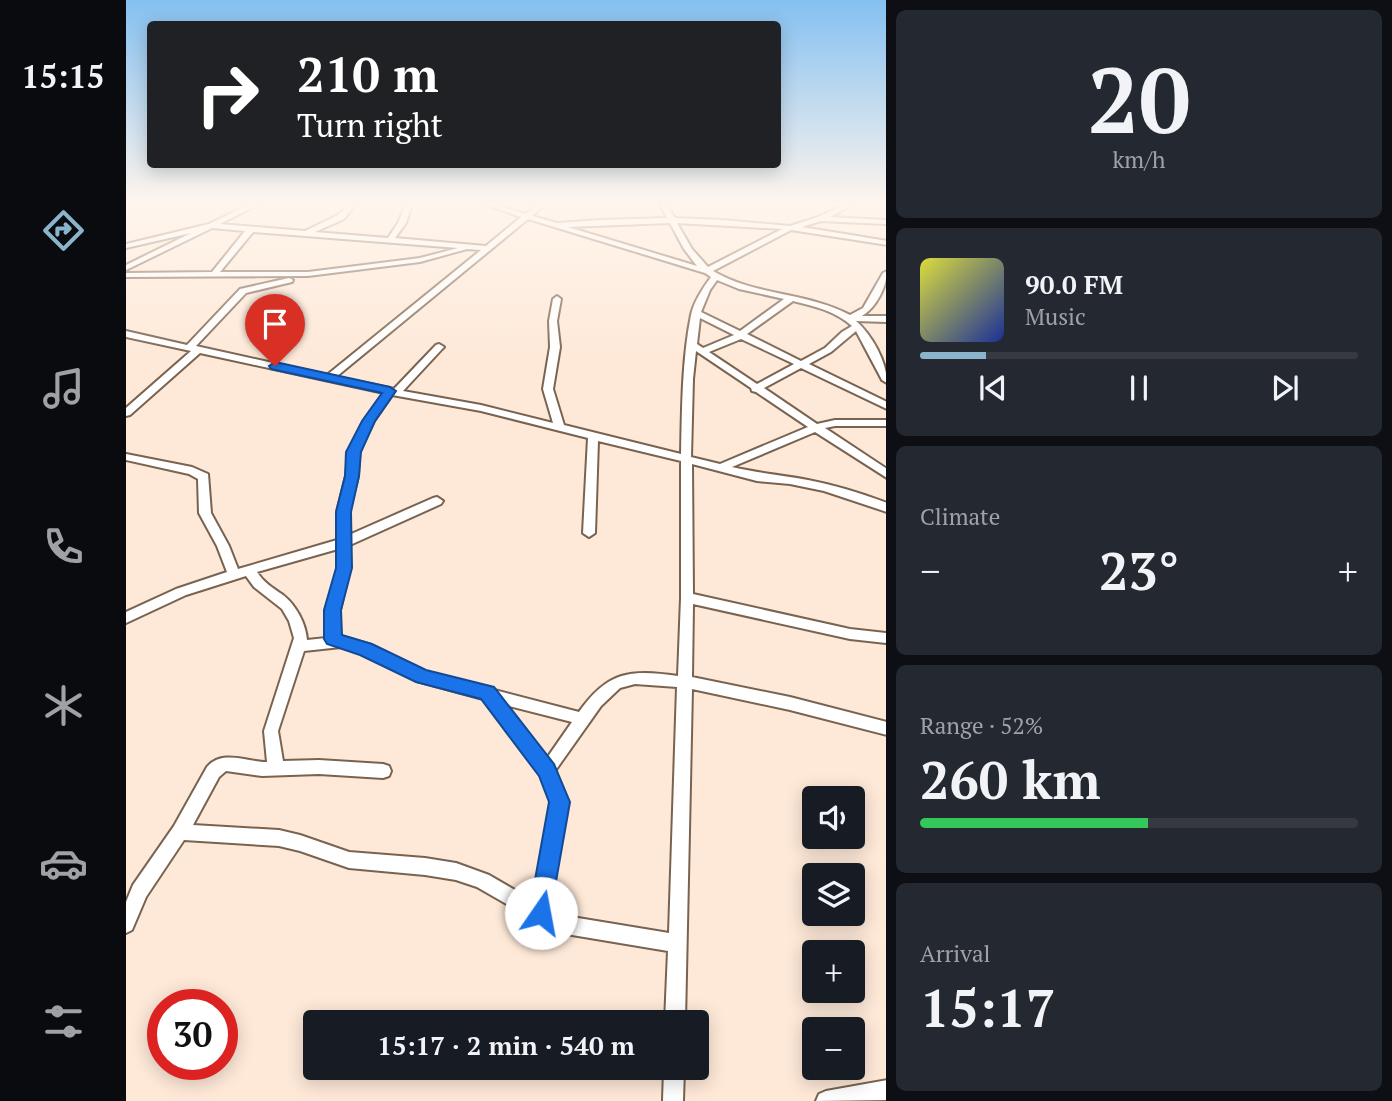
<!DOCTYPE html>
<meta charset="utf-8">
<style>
:root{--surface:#171b24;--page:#242831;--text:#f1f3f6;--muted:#9ea1a6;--line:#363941;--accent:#89b4cb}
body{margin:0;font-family:"PT Serif",serif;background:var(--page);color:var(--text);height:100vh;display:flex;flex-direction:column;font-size:26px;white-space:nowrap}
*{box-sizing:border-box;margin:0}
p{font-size:23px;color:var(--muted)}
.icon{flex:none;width:38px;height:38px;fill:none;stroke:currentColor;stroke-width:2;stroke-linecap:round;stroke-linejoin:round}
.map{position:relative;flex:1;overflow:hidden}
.details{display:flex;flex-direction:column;gap:10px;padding:10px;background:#0d0f14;width:506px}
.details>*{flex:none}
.top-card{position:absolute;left:21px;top:21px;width:634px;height:147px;border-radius:7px;box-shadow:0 4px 18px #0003;background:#202124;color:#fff;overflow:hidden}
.fabs{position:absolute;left:676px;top:786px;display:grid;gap:14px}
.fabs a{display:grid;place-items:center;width:63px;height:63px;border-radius:7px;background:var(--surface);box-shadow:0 4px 18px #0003;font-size:35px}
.speed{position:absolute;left:21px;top:989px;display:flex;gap:14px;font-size:35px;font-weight:700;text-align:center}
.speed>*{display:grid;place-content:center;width:91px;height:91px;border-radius:50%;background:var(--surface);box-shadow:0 4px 18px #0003;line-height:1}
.speed .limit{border:10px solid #d22;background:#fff;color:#111}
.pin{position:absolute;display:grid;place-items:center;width:60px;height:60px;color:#fff;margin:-72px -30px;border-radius:50% 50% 50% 0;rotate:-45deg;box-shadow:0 0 7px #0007}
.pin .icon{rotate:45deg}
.me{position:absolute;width:77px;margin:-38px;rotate:12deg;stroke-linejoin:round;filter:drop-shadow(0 0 5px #0008)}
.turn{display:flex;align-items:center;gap:24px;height:147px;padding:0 35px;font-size:32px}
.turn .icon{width:91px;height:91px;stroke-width:2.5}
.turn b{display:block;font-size:49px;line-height:60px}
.big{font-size:52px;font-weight:700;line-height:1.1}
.details .tile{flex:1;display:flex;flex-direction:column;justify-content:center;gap:10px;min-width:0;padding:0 24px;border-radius:10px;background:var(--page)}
.details .dial{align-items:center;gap:0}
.dial b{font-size:91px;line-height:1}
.song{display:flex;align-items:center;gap:21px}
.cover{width:84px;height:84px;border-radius:10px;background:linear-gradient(135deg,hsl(60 70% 55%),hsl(230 70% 35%))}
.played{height:7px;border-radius:4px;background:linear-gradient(90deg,var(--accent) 15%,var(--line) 15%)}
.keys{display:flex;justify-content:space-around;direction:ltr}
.heat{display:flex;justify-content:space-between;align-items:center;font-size:38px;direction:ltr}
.charge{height:10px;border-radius:5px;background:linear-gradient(90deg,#34c759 52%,var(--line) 0)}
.trip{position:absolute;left:177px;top:1010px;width:406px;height:70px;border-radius:7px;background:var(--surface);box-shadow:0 4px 18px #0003;font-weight:700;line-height:70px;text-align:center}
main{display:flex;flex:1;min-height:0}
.tabs{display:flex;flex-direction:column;width:126px;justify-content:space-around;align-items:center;background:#090b0e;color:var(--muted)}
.tabs .icon{width:49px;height:49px}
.tabs .on{color:var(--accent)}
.tabs b{font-size:32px;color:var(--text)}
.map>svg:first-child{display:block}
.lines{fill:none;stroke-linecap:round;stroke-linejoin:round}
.minor-casing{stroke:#796350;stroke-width:4}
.minor{fill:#fff;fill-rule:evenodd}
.route{fill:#1a73e8;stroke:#114b97;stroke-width:2}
</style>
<main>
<nav class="tabs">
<b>15:15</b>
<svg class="icon on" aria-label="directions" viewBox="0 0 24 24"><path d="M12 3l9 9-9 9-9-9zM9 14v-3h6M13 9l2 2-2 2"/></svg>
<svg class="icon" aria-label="music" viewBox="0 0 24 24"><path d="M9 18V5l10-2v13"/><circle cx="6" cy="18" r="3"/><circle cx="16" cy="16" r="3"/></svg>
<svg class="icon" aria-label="phone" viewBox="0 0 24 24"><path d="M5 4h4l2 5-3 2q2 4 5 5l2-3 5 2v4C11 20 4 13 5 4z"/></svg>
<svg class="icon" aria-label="climate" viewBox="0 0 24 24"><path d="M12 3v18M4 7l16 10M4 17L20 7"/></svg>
<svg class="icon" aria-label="car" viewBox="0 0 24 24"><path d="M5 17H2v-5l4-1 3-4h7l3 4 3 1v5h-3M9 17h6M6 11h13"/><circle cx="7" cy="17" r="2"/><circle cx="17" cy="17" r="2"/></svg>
<svg class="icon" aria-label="filters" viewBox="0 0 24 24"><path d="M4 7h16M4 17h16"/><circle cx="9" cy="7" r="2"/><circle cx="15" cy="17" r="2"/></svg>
</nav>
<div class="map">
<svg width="761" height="1101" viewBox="0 0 761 1101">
<rect width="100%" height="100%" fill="#fee9d8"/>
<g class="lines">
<defs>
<g id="minor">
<path d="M124 204H133L94 224 179 231 212 215 223 204H230L218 219 189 232 262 238 272 223 280 204H286L280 223 269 238 360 246 395 217 357 204H366L400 214 412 204H419L406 216 431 223 474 220 541 218 534 204H540L549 218 597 220 664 226 692 217 719 204H727L704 217 761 220V224L695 221 676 227 761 241V245L665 230 587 271C629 296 681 292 724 315L737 308 757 273 761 271C761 286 750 308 736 316H761V322L730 321C746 335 761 362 761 383L756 380 730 331 705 352 683 364 761 402V409L675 368 638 388 691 424 709 420H761V426H709L699 428 761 469V478L689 432 606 467C631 473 656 475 682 480 708 485 735 493 761 503V512L698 491 664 484 631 481 566 464 567 594 724 629 761 633V643L724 639 567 604 566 677 664 697 761 722V735L664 710 566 689 559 1022H539L542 951 440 934 410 921 351 887 330 880 299 875 223 868 174 851 153 846 58 840 20 897 6 930 0 933V902L7 885 48 826 81 767C96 749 121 762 141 762L138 731 168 638 163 621 156 609 128 587 120 576 60 595 0 623V612L50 589 101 572 91 546 73 513 72 479 63 474 0 460V454L66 467 82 474 85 513 103 546 112 569 211 540V512L220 476 223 452 238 421 258 393 74 353 4 415 0 416V408L65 351 0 337V331L61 345 114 289 163 278 167 280 166 282 120 293 70 346 201 375 355 250 341 249 294 262 182 276 0 277V273L86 272 119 231 86 228 0 270V265L65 233 0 248V244L83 224ZM402 219 579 273 585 277C577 288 568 301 565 315 556 360 556 408 555 454L438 425 427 389 434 347 431 321 435 299 431 296 427 299 423 321 424 347 417 389 427 423 355 405 277 391 316 349 318 347 313 344 310 345 268 389 210 377ZM544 223 558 249 571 266 442 227ZM551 223 656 229 582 267 566 249ZM127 232 332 248 294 258 182 272H94ZM591 280 613 289 658 299 614 331 575 312 584 290ZM667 301C688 306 709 311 726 326L716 332 699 348 675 361 621 334ZM574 318 608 335 577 348 571 344ZM615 339 668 364 631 384 583 352ZM570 351 625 388 626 391 630 392 682 427 594 464 565 457 567 379ZM266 395 355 411 462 438 457 533 463 537 469 533 472 441 555 461V598L552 676C504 669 482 671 453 712L299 672 245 645 214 636V610L224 568V545L315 504 317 501 311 497 307 498 223 535V512L232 476 233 452 248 421ZM212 549V568L200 610V638L181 640C180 624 170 605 157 595 147 588 138 583 131 572ZM215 647 236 653 291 681 357 699 415 774 425 802 408 901 363 875 330 863 299 858 223 852 174 835 153 830 67 825 93 777 100 771 136 776 193 774 257 778 263 776 265 771 263 766 257 764 193 760 157 761 152 731 178 651ZM509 684 551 687 543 933 440 916 424 909 441 802 429 771 475 706 494 688ZM379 705 446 722 421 758Z"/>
<polygon points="538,1068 558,1068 557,1101 537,1101"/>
<polygon points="761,1080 761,1100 690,1101 693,1094 700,1091"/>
</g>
</defs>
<use href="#minor" class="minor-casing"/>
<use href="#minor" class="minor"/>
</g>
<linearGradient id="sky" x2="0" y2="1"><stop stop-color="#84c0f1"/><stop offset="0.57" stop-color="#fff5ed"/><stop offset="1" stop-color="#fff5ed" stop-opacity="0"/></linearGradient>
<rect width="761" height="358" fill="url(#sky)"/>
<polygon class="route" points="149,362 264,387 270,391 249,421 235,452 233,476 225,512 226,568 215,610 216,635 246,644 300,670 368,687 428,764 444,802 423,921 415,925 407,921 403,913 423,802 413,776 355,699 290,682 234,655 201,644 198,639 198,610 210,568 210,512 219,476 220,452 236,421 256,393 145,369 143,366"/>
</svg>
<div class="fabs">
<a><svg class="icon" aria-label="sound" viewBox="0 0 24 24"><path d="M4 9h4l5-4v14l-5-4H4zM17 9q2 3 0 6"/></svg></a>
<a><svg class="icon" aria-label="layers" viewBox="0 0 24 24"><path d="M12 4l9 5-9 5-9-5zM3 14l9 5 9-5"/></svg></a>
<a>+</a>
<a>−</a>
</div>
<div class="speed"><div class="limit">30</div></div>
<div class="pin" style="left:149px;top:366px;background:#d93025"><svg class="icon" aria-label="arrive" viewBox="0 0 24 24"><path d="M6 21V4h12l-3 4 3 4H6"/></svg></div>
<svg class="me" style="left:415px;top:913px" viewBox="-20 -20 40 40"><circle r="19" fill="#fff"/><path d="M0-13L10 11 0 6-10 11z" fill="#1a73e8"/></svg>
<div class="trip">15:17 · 2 min · 540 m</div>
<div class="top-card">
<div class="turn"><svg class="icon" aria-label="right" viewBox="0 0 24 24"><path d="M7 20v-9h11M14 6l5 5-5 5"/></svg><div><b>210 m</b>Turn right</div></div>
</div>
</div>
<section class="details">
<div class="tile dial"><b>20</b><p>km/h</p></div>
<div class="tile">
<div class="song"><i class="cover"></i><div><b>90.0 FM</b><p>Music</p></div></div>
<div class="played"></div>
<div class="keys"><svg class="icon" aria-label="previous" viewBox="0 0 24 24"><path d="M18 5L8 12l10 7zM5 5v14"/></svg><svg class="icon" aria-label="pause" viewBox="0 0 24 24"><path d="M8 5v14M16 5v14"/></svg><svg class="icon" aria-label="next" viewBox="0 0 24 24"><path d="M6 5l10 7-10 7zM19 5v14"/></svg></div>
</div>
<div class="tile"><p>Climate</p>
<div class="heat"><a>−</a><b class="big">23°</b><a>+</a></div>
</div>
<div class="tile"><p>Range · 52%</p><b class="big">260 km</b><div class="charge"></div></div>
<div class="tile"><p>Arrival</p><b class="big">15:17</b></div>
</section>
</main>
